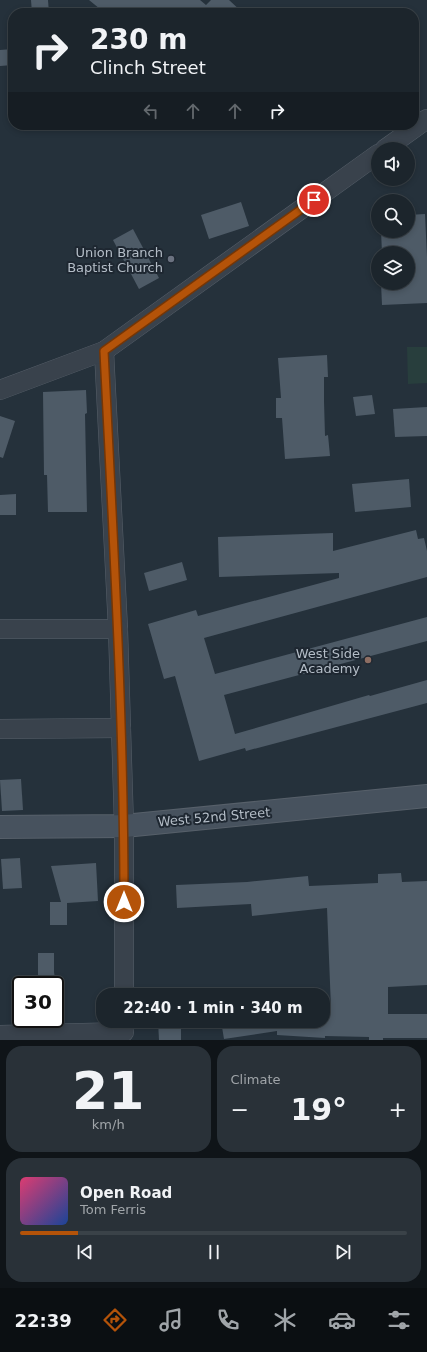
<!DOCTYPE html>
<meta charset="utf-8">
<style>
:root{--surface:#1c252c;--page:#293138;--text:#f1f3f6;--muted:#a0a5a9;--line:#3a4248;--accent:#b45309}
body{margin:0;font-family:"DejaVu Sans",sans-serif;background:var(--page);color:var(--text);height:100vh;display:flex;flex-direction:column;font-size:15px;white-space:nowrap}
*{box-sizing:border-box;margin:0}
p{font-size:13px;color:var(--muted)}
.icon{flex:none;width:22px;height:22px;fill:none;stroke:currentColor;stroke-width:2;stroke-linecap:round;stroke-linejoin:round}
.map{position:relative;height:1040px;overflow:hidden}
.panel{display:flex;flex-direction:column;gap:6px;padding:6px;background:#0f1418;flex:1}
.panel>*{flex:none}
.banner{position:absolute;left:8px;top:8px;width:411px;height:122px;border-radius:16px;box-shadow:0 2px 6px #0003,0 0 0 1px var(--line);background:#1c252c;color:var(--text);overflow:hidden}
.tools{position:absolute;left:371px;top:142px;display:grid;gap:8px}
.tools a{display:grid;place-items:center;width:44px;height:44px;border-radius:50%;background:var(--surface);box-shadow:0 2px 6px #0003,0 0 0 1px var(--line);font-size:20px}
.speed{position:absolute;left:12px;top:976px;display:flex;gap:8px;font-size:20px;font-weight:700;text-align:center}
.speed>*{display:grid;place-content:center;width:52px;height:52px;border-radius:50%;background:var(--surface);box-shadow:0 2px 6px #0003,0 0 0 1px var(--line);line-height:1}
.speed .limit{border:2px solid #111;border-radius:6px;background:#fff;color:#111}
.pin{position:absolute;display:grid;place-items:center;width:34px;height:34px;color:#fff;margin:-17px;border:2px solid #fff;border-radius:50%;box-shadow:0 1px 4px #0007}
.me{position:absolute;width:44px;margin:-22px;rotate:0deg;stroke-linejoin:round;filter:drop-shadow(0 0 3px #0008)}
.turn{display:flex;align-items:center;gap:14px;height:84px;padding:0 16px;font-size:18px}
.turn .icon{width:52px;height:52px;stroke-width:2.5}
.turn b{display:block;font-size:28px;line-height:34px}
.lanes{display:flex;align-items:center;height:38px;padding:0 16px;background:#0003;justify-content:center;gap:20px;direction:ltr}
.lanes .off{opacity:.35}
.big{font-size:30px;font-weight:700;line-height:1.1}
.panel .widget{flex:1;display:flex;flex-direction:column;justify-content:center;gap:6px;min-width:0;padding:0 14px;border-radius:16px;background:var(--page)}
.panel .dial{align-items:center;gap:0}
.dial b{font-size:52px;line-height:1}
.song{display:flex;align-items:center;gap:12px}
.cover{width:48px;height:48px;border-radius:6px;background:linear-gradient(135deg,hsl(340 70% 55%),hsl(220 70% 35%))}
.played{height:4px;border-radius:2px;background:linear-gradient(90deg,var(--accent) 15%,var(--line) 15%)}
.keys{display:flex;justify-content:space-around;direction:ltr}
.heat{display:flex;justify-content:space-between;align-items:center;font-size:22px;direction:ltr}
.panel .tiles{flex:1;display:grid;gap:6px;grid-template-columns:1fr 1fr}
.widget:last-child{grid-column:span 2}
.trip{position:absolute;left:96px;top:988px;width:234px;height:40px;border-radius:16px;background:var(--surface);box-shadow:0 2px 6px #0003,0 0 0 1px var(--line);font-weight:700;line-height:40px;text-align:center}
.tab-bar{display:flex;height:64px;justify-content:space-around;align-items:center;background:#0b0f12;color:var(--muted)}
.tab-bar .icon{width:28px;height:28px}
.tab-bar .active{color:var(--accent)}
.tab-bar b{font-size:18px;color:var(--text)}
.map>svg:first-child{display:block}
.green{fill:#283e3d}
.building{fill:#4e5b67}
.lines{fill:none;stroke-linecap:round;stroke-linejoin:round}
.minor-casing{stroke:#57606a;stroke-width:20}
.secondary-casing{stroke:#57606a;stroke-width:24}
.minor{stroke:#39424c;stroke-width:19}
.secondary{stroke:#47525e;stroke-width:22}
.route-casing{stroke:#753606;stroke-width:10}
.route{stroke:#b45309;stroke-width:7}
.worship-dot{fill:#6b7280;stroke:#1e2731;stroke-width:1.5}
.education-dot{fill:#8d6e63;stroke:#1e2731;stroke-width:1.5}
.labels{text-anchor:middle;dominant-baseline:central;stroke-width:4;stroke-linejoin:round;paint-order:stroke}
.poi-label{font-size:13px;fill:#b4bdc7;stroke:#1e2731;text-anchor:end}
.street-label{font-size:13px;fill:#b4bdc7;stroke:#1e2731}
</style>
<div class="map">
<svg width="427" height="1040" viewBox="0 0 427 1040">
<rect width="100%" height="100%" fill="#25313b"/>
<polygon class="green" points="407,347 427,347 427,383 408,384"/>
<g class="building">
<polygon points="31,0 48,0 49,13 32,13"/>
<polygon points="89,0 200,0 206,5 211,0 229,0 243,13 105,13"/>
<polygon points="13,49 13,65 0,66 0,50"/>
<polygon points="241,202 249,226 209,239 201,215"/>
<polygon points="425,214 427,257 427,303 382,305 381,283 408,283 408,253 382,253 381,231 408,231 408,215"/>
<polygon points="133,229 159,278 139,289 113,240"/>
<polygon points="327,355 328,377 324,377 324,401 325,436 328,435 330,456 285,459 282,418 276,418 276,398 281,398 278,358"/>
<polygon points="86,390 87,413 85,414 87,512 48,512 47,475 44,475 43,392"/>
<polygon points="372,395 375,414 356,416 353,397"/>
<polygon points="427,407 427,436 395,437 393,409"/>
<polygon points="0,416 15,421 3,458 0,457"/>
<polygon points="409,479 411,507 355,512 352,484"/>
<polygon points="16,494 16,515 0,515 0,495"/>
<polygon points="416,530 418,539 424,538 427,551 427,577 204,638 215,674 427,617 427,641 224,695 235,734 369,695 370,696 427,680 427,703 246,751 245,748 199,761 175,676 164,679 148,624 196,610 198,616 339,578 339,573 219,577 218,537 333,533 333,551"/>
<polygon points="182,562 187,580 149,591 144,573"/>
<polygon points="21,779 23,810 2,811 0,780"/>
<polygon points="20,858 22,888 3,889 1,859"/>
<polygon points="96,863 98,901 67,903 67,925 50,925 50,902 61,902 51,866"/>
<polygon points="401,873 402,882 427,881 427,985 388,987 388,1014 427,1014 427,1038 383,1038 383,1040 369,1040 369,1037 325,1036 325,1038 277,1035 277,1031 224,1039 221,1021 323,1021 323,1008 331,1008 327,908 252,916 251,904 177,908 176,885 247,882 308,876 309,886 378,883 378,874"/>
<polygon points="38,953 54,953 54,972 56,985 38,985"/>
<polygon points="158,1021 181,1021 181,1040 159,1040"/>
</g>
<g class="lines">
<defs>
<g id="minor">
<polyline points="385,149 427,119"/>
<polyline points="104,351 118,629 124,826 124,995"/>
<polyline points="0,390 104,351 378,154"/>
<polyline points="0,629 118,629"/>
<polyline points="0,729 121,728"/>
<polyline points="0,1035 124,1032"/>
</g>
<polyline id="secondary" points="0,827 124,826 427,796"/>
</defs>
<use href="#minor" class="minor-casing"/>
<use href="#secondary" class="secondary-casing"/>
<use href="#minor" class="minor"/>
<use href="#secondary" class="secondary"/>
</g>
<g class="lines">
<defs>
<path id="route" d="M124 902C124 718 113 534 104 351L314 200"/>
</defs>
<use href="#route" class="route-casing"/>
<use href="#route" class="route"/>
</g>
<circle class="worship-dot" cx="171" cy="259" r="4"/>
<circle class="education-dot" cx="368" cy="660" r="4"/>
<g class="labels">
<g class="poi-label">
<text x="163" y="252">Union Branch<tspan x="163" dy="15">Baptist Church</tspan></text>
<text x="360" y="653">West Side<tspan x="360" dy="15">Academy</tspan></text>
</g>
<g class="street-label">
<text transform="translate(214 817) rotate(-5)">West 52nd Street</text>
</g>
</g>
</svg>
<div class="tools">
<a><svg class="icon" aria-label="sound" viewBox="0 0 24 24"><path d="M4 9h4l5-4v14l-5-4H4zM17 9q2 3 0 6"/></svg></a>
<a><svg class="icon" aria-label="search" viewBox="0 0 24 24"><circle cx="10" cy="10" r="6"/><path d="M15 15l6 6"/></svg></a>
<a><svg class="icon" aria-label="layers" viewBox="0 0 24 24"><path d="M12 4l9 5-9 5-9-5zM3 14l9 5 9-5"/></svg></a>
</div>
<div class="speed"><div class="limit">30</div></div>
<div class="pin" style="left:314px;top:200px;background:#d93025"><svg class="icon" aria-label="arrive" viewBox="0 0 24 24"><path d="M6 21V4h12l-3 4 3 4H6"/></svg></div>
<svg class="me" style="left:124px;top:902px" viewBox="-20 -20 40 40"><circle r="17" fill="#b45309" stroke="#fff" stroke-width="3"/><path d="M0-11L8 9 0 5-8 9z" fill="#fff"/></svg>
<div class="trip">22:40 · 1 min · 340 m</div>
<div class="banner">
<div class="turn"><svg class="icon" aria-label="right" viewBox="0 0 24 24"><path d="M7 20v-9h11M14 6l5 5-5 5"/></svg><div><b>230 m</b>Clinch Street</div></div>
<div class="lanes"><svg class="icon off" aria-label="left" viewBox="0 0 24 24"><path d="M17 20v-9H6M10 6l-5 5 5 5"/></svg><svg class="icon off" aria-label="ahead" viewBox="0 0 24 24"><path d="M12 20V5M6 11l6-6 6 6"/></svg><svg class="icon off" aria-label="ahead" viewBox="0 0 24 24"><path d="M12 20V5M6 11l6-6 6 6"/></svg><svg class="icon" aria-label="right" viewBox="0 0 24 24"><path d="M7 20v-9h11M14 6l5 5-5 5"/></svg></div>
</div>
</div>
<section class="panel">
<div class="tiles">
<div class="widget dial"><b>21</b><p>km/h</p></div>
<div class="widget"><p>Climate</p>
<div class="heat"><a>−</a><b class="big">19°</b><a>+</a></div>
</div>
<div class="widget">
<div class="song"><i class="cover"></i><div><b>Open Road</b><p>Tom Ferris</p></div></div>
<div class="played"></div>
<div class="keys"><svg class="icon" aria-label="previous" viewBox="0 0 24 24"><path d="M18 5L8 12l10 7zM5 5v14"/></svg><svg class="icon" aria-label="pause" viewBox="0 0 24 24"><path d="M8 5v14M16 5v14"/></svg><svg class="icon" aria-label="next" viewBox="0 0 24 24"><path d="M6 5l10 7-10 7zM19 5v14"/></svg></div>
</div>
</div>
</section>
<nav class="tab-bar">
<b>22:39</b>
<svg class="icon active" aria-label="directions" viewBox="0 0 24 24"><path d="M12 3l9 9-9 9-9-9zM9 14v-3h6M13 9l2 2-2 2"/></svg>
<svg class="icon" aria-label="music" viewBox="0 0 24 24"><path d="M9 18V5l10-2v13"/><circle cx="6" cy="18" r="3"/><circle cx="16" cy="16" r="3"/></svg>
<svg class="icon" aria-label="phone" viewBox="0 0 24 24"><path d="M5 4h4l2 5-3 2q2 4 5 5l2-3 5 2v4C11 20 4 13 5 4z"/></svg>
<svg class="icon" aria-label="climate" viewBox="0 0 24 24"><path d="M12 3v18M4 7l16 10M4 17L20 7"/></svg>
<svg class="icon" aria-label="car" viewBox="0 0 24 24"><path d="M5 17H2v-5l4-1 3-4h7l3 4 3 1v5h-3M9 17h6M6 11h13"/><circle cx="7" cy="17" r="2"/><circle cx="17" cy="17" r="2"/></svg>
<svg class="icon" aria-label="filters" viewBox="0 0 24 24"><path d="M4 7h16M4 17h16"/><circle cx="9" cy="7" r="2"/><circle cx="15" cy="17" r="2"/></svg>
</nav>
